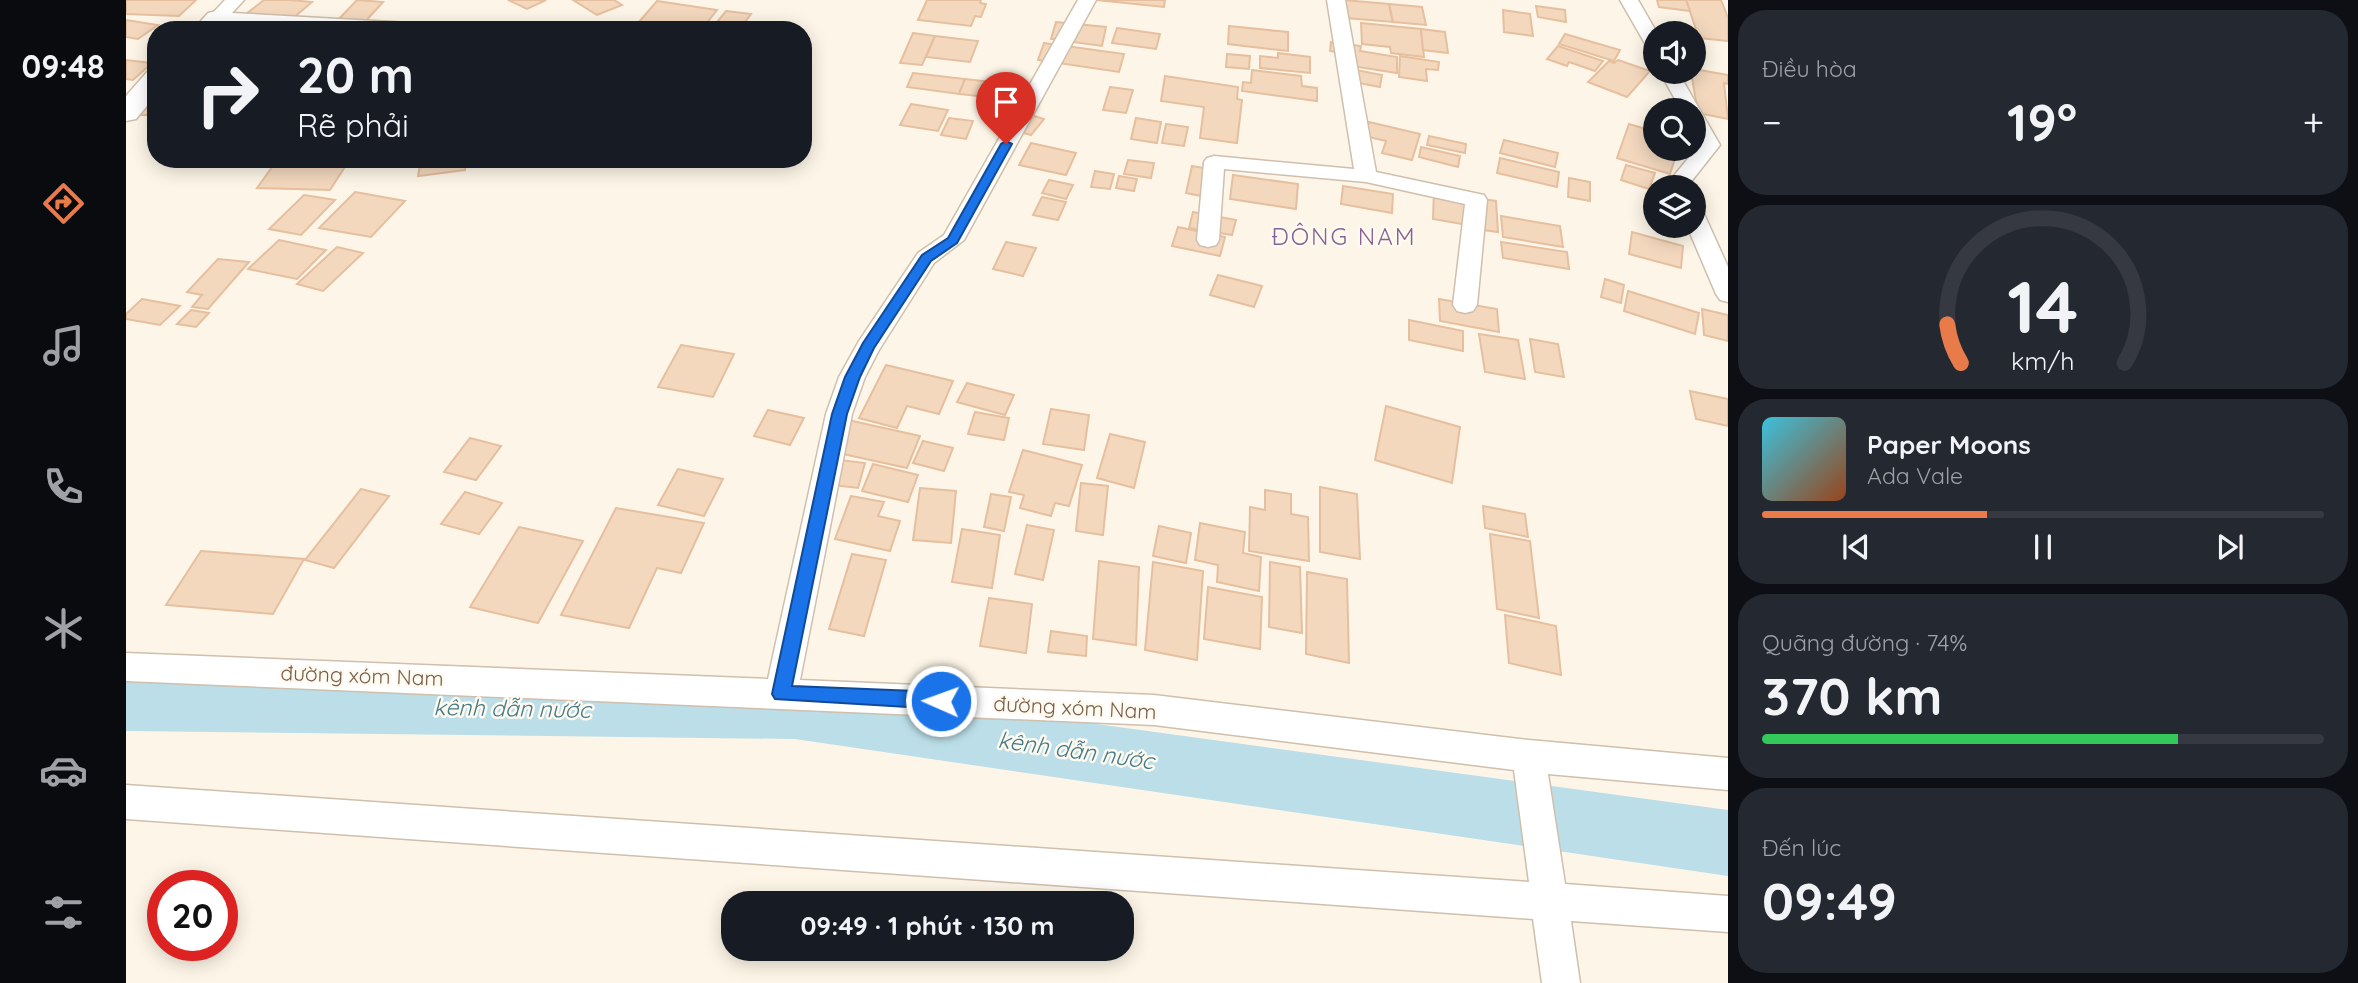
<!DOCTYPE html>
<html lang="vi">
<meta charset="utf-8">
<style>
:root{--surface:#171b24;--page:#242831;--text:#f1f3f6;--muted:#9ea1a6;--line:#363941;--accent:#e97a4a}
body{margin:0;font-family:Quicksand,sans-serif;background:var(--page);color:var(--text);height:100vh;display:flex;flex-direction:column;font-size:26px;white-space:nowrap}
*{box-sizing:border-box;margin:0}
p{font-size:23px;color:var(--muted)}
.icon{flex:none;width:38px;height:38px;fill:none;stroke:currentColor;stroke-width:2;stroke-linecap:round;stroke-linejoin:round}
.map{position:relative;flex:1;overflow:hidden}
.details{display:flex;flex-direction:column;gap:10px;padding:10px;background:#0d0f14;width:630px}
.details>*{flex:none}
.banner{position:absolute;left:21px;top:21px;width:665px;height:147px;border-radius:28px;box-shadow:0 4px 18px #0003;background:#171b24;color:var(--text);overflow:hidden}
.buttons{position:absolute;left:1517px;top:21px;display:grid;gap:14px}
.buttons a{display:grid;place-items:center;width:63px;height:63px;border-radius:50%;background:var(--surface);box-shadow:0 4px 18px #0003;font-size:35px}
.speed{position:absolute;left:21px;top:870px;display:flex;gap:14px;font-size:35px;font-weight:700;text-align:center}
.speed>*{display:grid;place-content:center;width:91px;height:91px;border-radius:50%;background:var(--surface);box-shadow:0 4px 18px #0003;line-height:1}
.speed .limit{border:10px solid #d22;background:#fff;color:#111}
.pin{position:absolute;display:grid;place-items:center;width:60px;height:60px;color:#fff;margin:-72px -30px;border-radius:50% 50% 50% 0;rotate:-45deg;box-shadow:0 0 7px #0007}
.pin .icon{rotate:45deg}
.me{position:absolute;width:77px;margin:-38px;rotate:272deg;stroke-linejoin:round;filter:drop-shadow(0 0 5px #0008)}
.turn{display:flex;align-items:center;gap:24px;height:147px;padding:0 35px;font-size:32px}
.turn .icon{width:91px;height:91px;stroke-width:2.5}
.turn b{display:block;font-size:49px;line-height:60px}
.big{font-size:52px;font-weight:800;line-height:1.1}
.details .widget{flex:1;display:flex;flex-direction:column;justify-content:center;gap:10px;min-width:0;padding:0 24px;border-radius:28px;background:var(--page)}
.details .dial{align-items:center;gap:0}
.dial svg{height:182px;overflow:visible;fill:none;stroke:var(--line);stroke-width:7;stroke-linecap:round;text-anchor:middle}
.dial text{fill:var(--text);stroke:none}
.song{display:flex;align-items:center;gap:21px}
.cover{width:84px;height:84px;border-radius:10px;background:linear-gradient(135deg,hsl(190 70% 55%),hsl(20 70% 35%))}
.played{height:7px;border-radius:4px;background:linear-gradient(90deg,var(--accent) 40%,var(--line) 40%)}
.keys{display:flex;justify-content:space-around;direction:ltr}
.heat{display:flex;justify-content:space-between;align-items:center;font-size:38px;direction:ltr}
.charge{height:10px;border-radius:5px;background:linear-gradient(90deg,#34c759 74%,var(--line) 0)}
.trip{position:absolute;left:595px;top:891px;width:413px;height:70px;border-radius:28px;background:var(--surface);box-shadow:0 4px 18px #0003;font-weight:800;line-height:70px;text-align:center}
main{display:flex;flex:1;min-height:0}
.dock{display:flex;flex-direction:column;width:126px;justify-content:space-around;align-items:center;background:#090b0e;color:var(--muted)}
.dock .icon{width:49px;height:49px}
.dock .current{color:var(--accent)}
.dock b{font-size:32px;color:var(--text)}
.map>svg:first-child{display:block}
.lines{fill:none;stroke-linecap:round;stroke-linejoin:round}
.canal{fill:#bbdee8;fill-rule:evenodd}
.building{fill:#f3d8be;stroke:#e6bf9e;stroke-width:2}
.lane-casing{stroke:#cfbfac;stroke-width:3}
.street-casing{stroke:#cfbfac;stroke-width:3}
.lane{fill:#fff;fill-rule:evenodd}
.street{fill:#fff;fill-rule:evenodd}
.route{fill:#1a73e8;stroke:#114b97;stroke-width:2}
.labels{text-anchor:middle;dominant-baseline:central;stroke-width:5;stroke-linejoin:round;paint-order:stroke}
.street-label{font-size:21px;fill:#785e4a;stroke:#fffaef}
.water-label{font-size:23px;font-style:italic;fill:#437a8c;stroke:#fffaef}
.quarter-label{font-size:24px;letter-spacing:2px;fill:#886294;stroke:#fffaef}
</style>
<main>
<nav class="dock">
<b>09:48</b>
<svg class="icon current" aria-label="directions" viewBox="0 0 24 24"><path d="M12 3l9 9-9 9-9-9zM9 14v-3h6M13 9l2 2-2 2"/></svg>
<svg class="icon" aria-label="music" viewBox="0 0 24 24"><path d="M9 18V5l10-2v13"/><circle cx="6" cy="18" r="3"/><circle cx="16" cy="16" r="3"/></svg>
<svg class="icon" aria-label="phone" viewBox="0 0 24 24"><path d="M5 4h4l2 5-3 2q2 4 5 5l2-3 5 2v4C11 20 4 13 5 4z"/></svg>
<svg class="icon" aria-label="climate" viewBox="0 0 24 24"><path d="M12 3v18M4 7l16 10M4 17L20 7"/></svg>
<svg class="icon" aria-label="car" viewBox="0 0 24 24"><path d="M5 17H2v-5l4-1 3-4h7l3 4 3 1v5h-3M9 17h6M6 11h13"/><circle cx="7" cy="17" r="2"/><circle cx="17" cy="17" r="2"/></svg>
<svg class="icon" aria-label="filters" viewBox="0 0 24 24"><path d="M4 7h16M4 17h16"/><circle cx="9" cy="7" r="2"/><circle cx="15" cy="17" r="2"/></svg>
</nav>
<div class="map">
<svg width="1602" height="983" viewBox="0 0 1602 983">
<rect width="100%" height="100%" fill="#fdf6e8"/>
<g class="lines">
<polygon class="canal" points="0,675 669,683 1602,810 1602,876 669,739 0,731"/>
</g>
<g class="building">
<polygon points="0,0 70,0 53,16 0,14"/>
<polygon points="138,0 164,0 186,2 166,19 120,14"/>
<polygon points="231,0 257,2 238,23 211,21"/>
<polygon points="382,0 420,0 401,9"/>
<polygon points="447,0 488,0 496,5 471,15"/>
<polygon points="801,0 855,0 854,3 860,4 855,17 849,16 845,26 792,20"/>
<polygon points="970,0 1039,0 1038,7"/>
<polygon points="1218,0 1263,4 1267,22 1220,18"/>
<polygon points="1560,0 1595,0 1602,18 1602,41 1573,38"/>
<polygon points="1560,0 1564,11 1533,7 1531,0"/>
<polygon points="531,1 591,10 575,30 512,23"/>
<polygon points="1263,4 1296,7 1300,25 1267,22"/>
<polygon points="1410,6 1439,10 1440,22 1412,17"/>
<polygon points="1377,10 1404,14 1407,36 1378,32"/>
<polygon points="600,11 625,14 613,30 587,27"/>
<polygon points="0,20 32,25 12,39 0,37"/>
<polygon points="930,22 980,27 976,46 925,39"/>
<polygon points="1235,23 1295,29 1298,57 1265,53 1264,47 1236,44"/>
<polygon points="1103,26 1162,32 1162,51 1102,44"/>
<polygon points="991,28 1034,34 1030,49 986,43"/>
<polygon points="1295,29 1319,32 1322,53 1297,50"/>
<polygon points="787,33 809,36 796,65 774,63"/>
<polygon points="1439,34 1494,50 1488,61 1433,44"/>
<polygon points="809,36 852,41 844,62 800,57"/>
<polygon points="1205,42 1235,46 1234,51 1271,57 1271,73 1213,64 1214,53 1204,51"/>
<polygon points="918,43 998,54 993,72 912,60"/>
<polygon points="1432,46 1477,61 1469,71 1443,62 1441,66 1421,59"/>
<polygon points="1152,53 1184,57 1184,73 1134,68 1134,56 1152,58"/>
<polygon points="1101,54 1124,56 1123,69 1100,67"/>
<polygon points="1274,56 1313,62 1312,70 1300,69 1301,81 1273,77"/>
<polygon points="0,60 26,63 7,80 0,79"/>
<polygon points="1492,60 1524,71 1501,97 1462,82 1483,61 1488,63"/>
<polygon points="1220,68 1256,75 1254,87 1217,80"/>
<polygon points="1568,69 1602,75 1602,84 1598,83 1602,119 1572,113 1565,72"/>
<polygon points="1126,70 1175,76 1176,86 1191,88 1191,101 1116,91 1117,82 1125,83"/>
<polygon points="787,73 839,79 833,94 781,87"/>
<polygon points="1039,76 1112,87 1111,99 1116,100 1111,143 1074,138 1078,107 1035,101"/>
<polygon points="839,79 866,82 860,97 833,94"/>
<polygon points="984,87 1007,90 1000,113 977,110"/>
<polygon points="30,98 30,115 13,115"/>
<polygon points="785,104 822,110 812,131 774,125"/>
<polygon points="879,108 895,112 883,129 866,124"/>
<polygon points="895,112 918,119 905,135 883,129"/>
<polygon points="823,118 847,121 840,139 815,135"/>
<polygon points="1010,118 1035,122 1031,143 1005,139"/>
<polygon points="1243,122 1294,134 1286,160 1256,153 1260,141 1239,136"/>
<polygon points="1040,124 1062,127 1058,146 1036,143"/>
<polygon points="1503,124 1530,132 1530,149 1552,149 1544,174 1491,158"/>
<polygon points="1303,136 1340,144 1339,153 1301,145"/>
<polygon points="1378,140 1432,153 1429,167 1374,153"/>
<polygon points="905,143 950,153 940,175 893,165"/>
<polygon points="1295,147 1334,156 1332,167 1293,157"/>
<polygon points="1374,158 1433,172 1431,187 1371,173"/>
<polygon points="152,159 224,159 204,190 131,188"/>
<polygon points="295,159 340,159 339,170 292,176"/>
<polygon points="1002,160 1028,163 1025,178 998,174"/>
<polygon points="1500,165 1529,173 1523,189 1495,180"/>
<polygon points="1066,166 1090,170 1085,198 1060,193"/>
<polygon points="969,171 988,174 984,189 965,187"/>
<polygon points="1107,175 1172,184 1170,209 1104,199"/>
<polygon points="993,176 1011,179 1008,191 990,188"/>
<polygon points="1443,178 1464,182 1464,201 1442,197"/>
<polygon points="923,180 947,185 940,199 916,193"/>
<polygon points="1217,186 1267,194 1266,213 1215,204"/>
<polygon points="1308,189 1343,195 1342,225 1307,219"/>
<polygon points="229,192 279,201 245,237 193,228"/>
<polygon points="178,195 209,200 175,235 143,229"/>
<polygon points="916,197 940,202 932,220 907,215"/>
<polygon points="1348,198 1370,201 1372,232 1350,229"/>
<polygon points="1067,212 1110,220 1106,235 1063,228"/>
<polygon points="1375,216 1434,226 1437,247 1377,237"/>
<polygon points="1052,227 1099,237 1094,256 1046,246"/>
<polygon points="1506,232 1557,246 1555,268 1503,254"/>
<polygon points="153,240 200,250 171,279 122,269"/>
<polygon points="880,242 910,248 897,276 867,269"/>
<polygon points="1375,242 1441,252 1443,269 1377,258"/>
<polygon points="211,247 237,253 197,291 171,284"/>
<polygon points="92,259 123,262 82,309 66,307 76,295 61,292"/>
<polygon points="1092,275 1136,286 1128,307 1084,295"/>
<polygon points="1479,279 1498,285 1495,303 1475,297"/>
<polygon points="1502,291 1573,313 1569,334 1498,311"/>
<polygon points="16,299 54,306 34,325 0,319 0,314"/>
<polygon points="1313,299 1371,309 1373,332 1314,321"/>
<polygon points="1576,309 1602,315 1602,341 1578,335"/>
<polygon points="65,310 83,313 70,327 51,324"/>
<polygon points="1283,320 1337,331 1337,351 1283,340"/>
<polygon points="1353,334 1392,340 1399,379 1359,372"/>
<polygon points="1404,339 1432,344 1438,377 1409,372"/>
<polygon points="555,345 608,354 587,397 532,387"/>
<polygon points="760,365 827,381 813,414 781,406 771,428 733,418"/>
<polygon points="841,383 888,395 879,415 831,402"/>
<polygon points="1564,391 1602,399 1602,426 1570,419"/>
<polygon points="1260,406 1334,427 1326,483 1249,460"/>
<polygon points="925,409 963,415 958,450 917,444"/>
<polygon points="642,410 678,418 664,445 628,436"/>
<polygon points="849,412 883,418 878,440 842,434"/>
<polygon points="722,420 794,436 781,468 708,452"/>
<polygon points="984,434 1019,442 1008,488 971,478"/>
<polygon points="344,438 375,446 350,480 318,472"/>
<polygon points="797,441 827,448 818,471 787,463"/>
<polygon points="897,450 956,465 943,506 929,503 925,516 894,508 898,495 883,492"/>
<polygon points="714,460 739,463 732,488 706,485"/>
<polygon points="747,464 792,475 782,502 736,491"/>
<polygon points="552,469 597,479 578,516 532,505"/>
<polygon points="955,483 982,486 977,535 950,531"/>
<polygon points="1194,487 1231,494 1234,559 1194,552"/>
<polygon points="794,488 830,491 825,543 787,540"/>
<polygon points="235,489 263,496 208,568 179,560"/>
<polygon points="1139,490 1165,494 1165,514 1182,517 1183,561 1123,551 1124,507 1139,510"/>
<polygon points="339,492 376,503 353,534 315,524"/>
<polygon points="865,494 885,497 878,531 858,527"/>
<polygon points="725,496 758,502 752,516 774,521 764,551 709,539"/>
<polygon points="1357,506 1399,514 1402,537 1359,528"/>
<polygon points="490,508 578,523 555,573 531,568 503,628 435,615"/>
<polygon points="1074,523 1119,532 1117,553 1135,557 1133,591 1091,582 1092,565 1069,560"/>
<polygon points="901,525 928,530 917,580 889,574"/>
<polygon points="1033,526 1065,533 1060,563 1027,556"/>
<polygon points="393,527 457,541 412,623 344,607"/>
<polygon points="836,529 874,535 866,588 826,582"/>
<polygon points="1364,534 1404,541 1413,618 1371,609"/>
<polygon points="75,551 178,559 147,614 40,605"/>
<polygon points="726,554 760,560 738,636 703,629"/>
<polygon points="973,561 1013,567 1010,645 967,639"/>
<polygon points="1027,562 1077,571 1071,660 1019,650"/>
<polygon points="1144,562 1174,567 1176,633 1143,627"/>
<polygon points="1181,572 1221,579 1223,663 1180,654"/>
<polygon points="1082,587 1136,597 1134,649 1078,639"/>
<polygon points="863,598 906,604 900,653 854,646"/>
<polygon points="1379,615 1430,626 1435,675 1383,663"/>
<polygon points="925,631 961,636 960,656 922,652"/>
</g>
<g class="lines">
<defs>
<g id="lane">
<polygon points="99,0 118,0 106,13 320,25 329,30 212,30 85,22 82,18"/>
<polygon points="952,0 970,0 838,240 808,263 753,350 739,377 726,414 674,680 1028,695 1403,740 1602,758 1602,790 1422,774 1439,884 1602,896 1602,932 1445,921 1454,983 1416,983 1407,919 0,819 0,785 1403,882 1388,770 1028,725 0,681 0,653 642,679 700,414 713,377 733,341 792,253 818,235"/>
<polygon points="1201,0 1219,0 1250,172 1358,195 1361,200 1351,305 1347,311 1339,313 1331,311 1327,305 1339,204 1240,182 1098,169 1093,240 1090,245 1082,247 1074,245 1071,240 1078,162 1081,158 1088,156 1228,169"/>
<polygon points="1494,0 1512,0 1531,33 1530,52 1521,47"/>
<polygon points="1534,72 1552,72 1594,145 1564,183 1566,187 1544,187 1542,183 1573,145 1568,134 1568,110 1555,110"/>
<polygon points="1568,209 1576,211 1579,216 1602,267 1602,302 1594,300 1590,294 1561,226 1568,226"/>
</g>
<g id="street">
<polygon points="91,11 100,13 103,18 93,30 67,30 82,13"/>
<polygon points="30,70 30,95 10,119 0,121 0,96 21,72"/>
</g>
</defs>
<use href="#lane" class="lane-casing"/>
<use href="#street" class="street-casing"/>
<use href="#lane" class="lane"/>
<use href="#street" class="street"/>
</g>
<polygon class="route" points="880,141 886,144 831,243 805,261 748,348 734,377 721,414 666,686 815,692 821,695 824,701 821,706 815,709 649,699 646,694 706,414 719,377 737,343 796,255 822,238 875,144"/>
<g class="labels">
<g class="street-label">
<text transform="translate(236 675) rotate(2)">đường xóm Nam</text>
<text transform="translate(949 707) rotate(3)">đường xóm Nam</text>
</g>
<g class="water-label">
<text transform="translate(386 708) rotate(1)">kênh dẫn nước</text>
<text transform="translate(950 750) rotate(8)">kênh dẫn nước</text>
</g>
<g class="quarter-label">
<text x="1218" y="236">ĐÔNG NAM</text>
</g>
</g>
</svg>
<div class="buttons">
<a><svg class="icon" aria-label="sound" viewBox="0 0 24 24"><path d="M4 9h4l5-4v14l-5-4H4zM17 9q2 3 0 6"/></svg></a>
<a><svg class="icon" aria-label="search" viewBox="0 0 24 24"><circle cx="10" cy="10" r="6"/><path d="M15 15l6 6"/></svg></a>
<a><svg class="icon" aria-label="layers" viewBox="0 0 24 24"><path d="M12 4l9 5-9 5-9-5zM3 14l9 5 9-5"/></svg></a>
</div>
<div class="speed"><div class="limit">20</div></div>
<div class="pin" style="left:880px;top:144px;background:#d93025"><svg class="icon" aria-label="arrive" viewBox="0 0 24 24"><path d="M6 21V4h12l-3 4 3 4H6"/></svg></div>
<svg class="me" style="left:815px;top:701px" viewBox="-20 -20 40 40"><circle r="17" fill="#1a73e8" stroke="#fff" stroke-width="3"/><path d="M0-11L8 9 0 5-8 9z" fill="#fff"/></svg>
<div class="trip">09:49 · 1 phút · 130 m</div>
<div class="banner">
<div class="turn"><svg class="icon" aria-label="right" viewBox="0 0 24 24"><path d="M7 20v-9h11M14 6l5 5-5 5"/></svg><div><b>20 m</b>Rẽ phải</div></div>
</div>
</div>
<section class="details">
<div class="widget"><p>Điều hòa</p>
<div class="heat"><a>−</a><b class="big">19°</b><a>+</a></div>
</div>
<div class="widget dial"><svg viewBox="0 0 100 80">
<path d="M14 69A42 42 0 1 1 86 69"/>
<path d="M14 69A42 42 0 0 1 8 52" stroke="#e97a4a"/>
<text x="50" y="56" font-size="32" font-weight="700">14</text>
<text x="50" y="72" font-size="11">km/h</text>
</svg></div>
<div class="widget">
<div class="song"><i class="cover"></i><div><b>Paper Moons</b><p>Ada Vale</p></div></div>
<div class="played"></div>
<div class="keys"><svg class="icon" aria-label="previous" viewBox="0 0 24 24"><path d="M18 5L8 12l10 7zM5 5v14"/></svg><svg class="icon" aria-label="pause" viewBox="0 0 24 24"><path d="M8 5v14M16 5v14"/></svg><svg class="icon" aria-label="next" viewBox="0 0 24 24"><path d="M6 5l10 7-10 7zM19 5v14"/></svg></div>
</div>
<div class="widget"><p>Quãng đường · 74%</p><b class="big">370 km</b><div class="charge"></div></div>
<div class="widget"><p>Đến lúc</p><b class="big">09:49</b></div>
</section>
</main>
